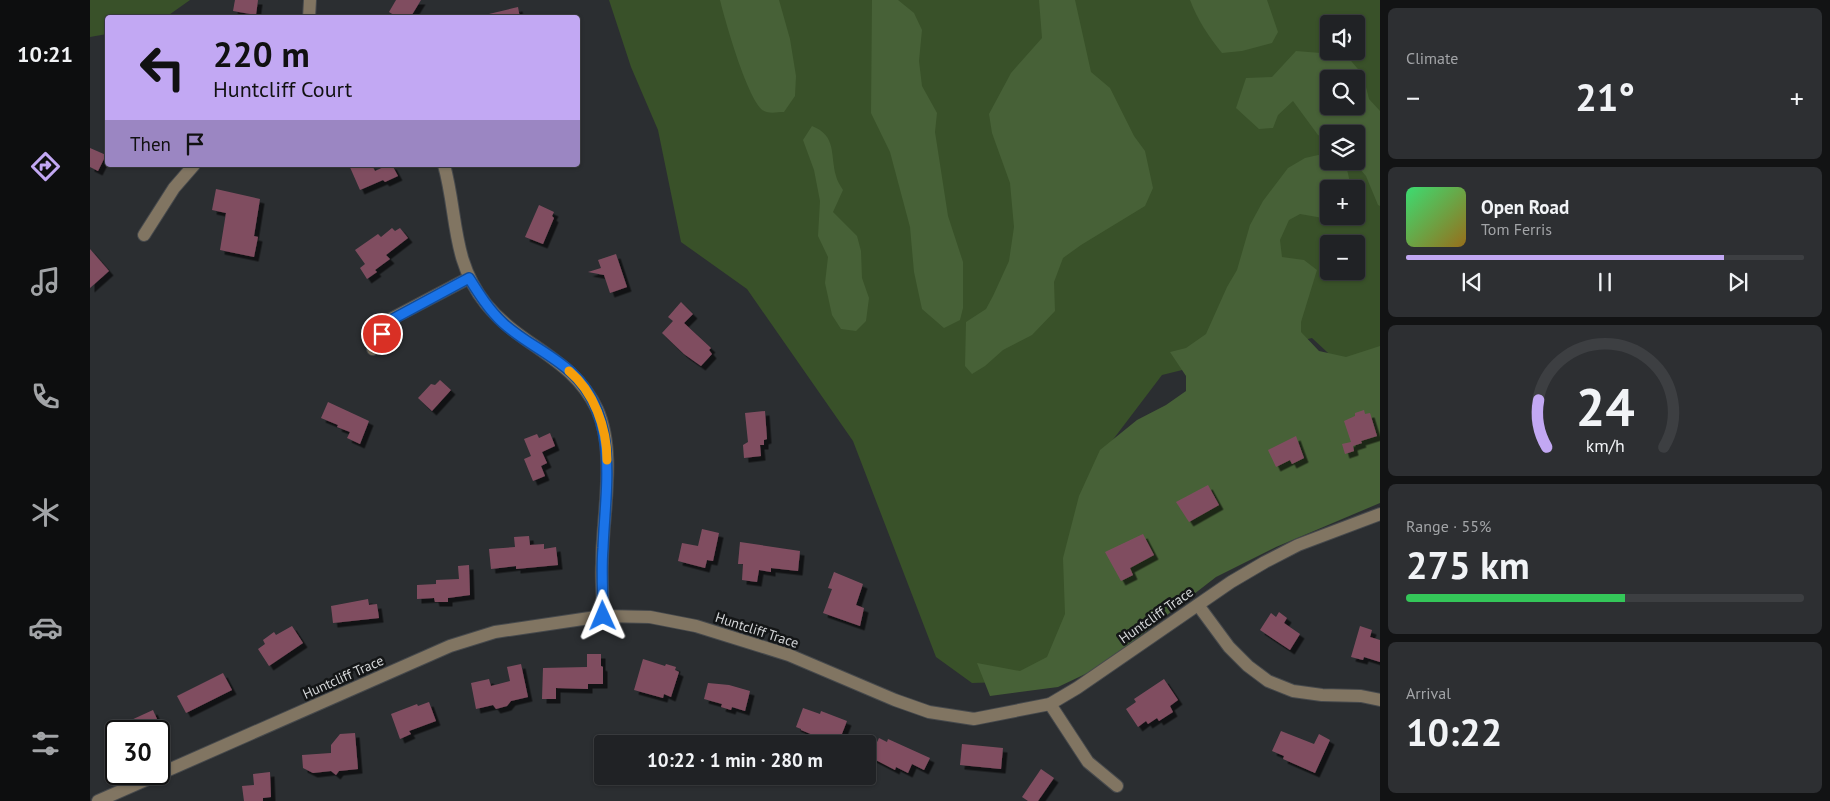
<!DOCTYPE html>
<meta charset="utf-8">
<style>
:root{--surface:#202225;--page:#2d2f32;--text:#f1f3f6;--muted:#a2a4a7;--line:#3d3f42;--accent:#c2a8f3}
body{margin:0;font-family:"PT Sans",sans-serif;background:var(--page);color:var(--text);height:100vh;display:flex;flex-direction:column;font-size:19px;white-space:nowrap}
*{box-sizing:border-box;margin:0}
p{font-size:16px;color:var(--muted)}
.icon{flex:none;width:28px;height:28px;fill:none;stroke:currentColor;stroke-width:2;stroke-linecap:round;stroke-linejoin:round}
.map{position:relative;flex:1;overflow:hidden}
.panel{display:flex;flex-direction:column;gap:8px;padding:8px;background:#121314;width:450px}
.panel>*{flex:none}
.guide{position:absolute;left:15px;top:15px;width:475px;height:152px;border-radius:5px;box-shadow:0 1px 4px #0004,0 0 0 1px var(--line);background:#c2a8f3;color:#111;overflow:hidden}
.controls{position:absolute;left:1230px;top:15px;display:grid;gap:10px}
.controls a{display:grid;place-items:center;width:45px;height:45px;border-radius:5px;background:var(--surface);box-shadow:0 1px 4px #0004,0 0 0 1px var(--line);font-size:25px}
.speed{position:absolute;left:15px;top:720px;display:flex;gap:10px;font-size:25px;font-weight:700;text-align:center}
.speed>*{display:grid;place-content:center;width:65px;height:65px;border-radius:50%;background:var(--surface);box-shadow:0 1px 4px #0004,0 0 0 1px var(--line);line-height:1}
.speed .limit{border:2px solid #111;border-radius:8px;background:#fff;color:#111}
.pin{position:absolute;display:grid;place-items:center;width:42px;height:42px;color:#fff;margin:-21px;border:2px solid #fff;border-radius:50%;box-shadow:0 1px 5px #0007}
.me{position:absolute;width:55px;margin:-28px;rotate:359deg;stroke-linejoin:round;filter:drop-shadow(0 0 4px #0008)}
.turn{display:flex;align-items:center;gap:18px;height:105px;padding:0 25px;font-size:22px}
.turn .icon{width:65px;height:65px;stroke-width:2.5}
.turn b{display:block;font-size:35px;line-height:42px}
.then{display:flex;align-items:center;height:48px;padding:0 25px;background:#0003;gap:10px;font-size:19px}
.big{font-size:38px;font-weight:800;line-height:1.1}
.panel .card{flex:1;display:flex;flex-direction:column;justify-content:center;gap:8px;min-width:0;padding:0 18px;border-radius:8px;background:var(--page)}
.panel .dial{align-items:center;gap:0}
.dial svg{height:130px;overflow:visible;fill:none;stroke:var(--line);stroke-width:7;stroke-linecap:round;text-anchor:middle}
.dial text{fill:var(--text);stroke:none}
.song{display:flex;align-items:center;gap:15px}
.cover{width:60px;height:60px;border-radius:8px;background:linear-gradient(135deg,hsl(140 70% 55%),hsl(40 70% 35%))}
.played{height:5px;border-radius:2px;background:linear-gradient(90deg,var(--accent) 80%,var(--line) 80%)}
.keys{display:flex;justify-content:space-around;direction:ltr}
.heat{display:flex;justify-content:space-between;align-items:center;font-size:28px;direction:ltr}
.charge{height:8px;border-radius:4px;background:linear-gradient(90deg,#34c759 55%,var(--line) 0)}
.trip{position:absolute;left:504px;top:735px;width:282px;height:50px;border-radius:5px;background:var(--surface);box-shadow:0 1px 4px #0004,0 0 0 1px var(--line);font-weight:800;line-height:50px;text-align:center}
main{display:flex;flex:1;min-height:0}
.menu{display:flex;flex-direction:column;width:90px;justify-content:space-around;align-items:center;background:#0d0e0f;color:var(--muted)}
.menu .icon{width:35px;height:35px}
.menu .on{color:var(--accent)}
.menu b{font-size:22px;color:var(--text)}
.map>svg:first-child{display:block}
.green{fill:#395129;fill-rule:evenodd}
.forest{fill:#476137;fill-rule:evenodd}
.building{fill:#804e61;filter:url(#shadow)}
.lines{fill:none;stroke-linecap:round;stroke-linejoin:round}
.minor-casing{stroke:#46494c;stroke-width:14}
.minor{stroke:#817562;stroke-width:12}
.route-casing{stroke:#114b97;stroke-width:12}
.route{stroke:#1a73e8;stroke-width:9}
.slow{stroke:#f59e0b;stroke-width:9}
.labels{text-anchor:middle;dominant-baseline:central;stroke-width:5;stroke-linejoin:round;paint-order:stroke}
.street-label{font-size:14px;fill:#d3d5d7;stroke:#141617}
</style>
<main>
<nav class="menu">
<b>10:21</b>
<svg class="icon on" aria-label="directions" viewBox="0 0 24 24"><path d="M12 3l9 9-9 9-9-9zM9 14v-3h6M13 9l2 2-2 2"/></svg>
<svg class="icon" aria-label="music" viewBox="0 0 24 24"><path d="M9 18V5l10-2v13"/><circle cx="6" cy="18" r="3"/><circle cx="16" cy="16" r="3"/></svg>
<svg class="icon" aria-label="phone" viewBox="0 0 24 24"><path d="M5 4h4l2 5-3 2q2 4 5 5l2-3 5 2v4C11 20 4 13 5 4z"/></svg>
<svg class="icon" aria-label="climate" viewBox="0 0 24 24"><path d="M12 3v18M4 7l16 10M4 17L20 7"/></svg>
<svg class="icon" aria-label="car" viewBox="0 0 24 24"><path d="M5 17H2v-5l4-1 3-4h7l3 4 3 1v5h-3M9 17h6M6 11h13"/><circle cx="7" cy="17" r="2"/><circle cx="17" cy="17" r="2"/></svg>
<svg class="icon" aria-label="filters" viewBox="0 0 24 24"><path d="M4 7h16M4 17h16"/><circle cx="9" cy="7" r="2"/><circle cx="15" cy="17" r="2"/></svg>
</nav>
<div class="map">
<svg width="1290" height="801" viewBox="0 0 1290 801">
<defs>
<filter id="shadow"><feDropShadow dx="4.5" dy="4.5" stdDeviation="0" flood-color="#0009"/></filter>
</defs>
<rect width="100%" height="100%" fill="#2b2e31"/>
<g class="green">
<polygon points="0,0 100,0 76,17 18,18 17,34 0,37"/>
<path d="M519 0H1290V350L1252 366 1222 338 1072 375 1006 462 978 642 943 681 882 683 846 657 763 441 657 289 591 242 568 130 541 67ZM1239 24H1266V51H1239ZM1239 79H1266V106H1239ZM1239 134H1266V161H1239ZM1239 189H1266V216H1239ZM1239 244H1266V271H1239Z"/>
</g>
<g class="forest">
<path d="M630 0H689L700 39 706 76 705 96 694 112C687 112 680 114 674 111 658 102 635 20 630 0Z"/>
<polygon points="782,0 808,0 824,13 832,30 829,61 832,86 847,113 845,132 858,216 873,262 873,308 870,320 854,328 832,309 824,272 820,227 800,152 781,113"/>
<polygon points="949,0 985,0 1001,72 1020,88 1044,136 1055,151 1063,188 1055,206 991,245 973,258 964,282 965,311 942,335 913,350 895,366 882,374 875,366 876,322 896,309 903,296 919,261 924,227 920,183 902,133 899,114 921,73 952,38"/>
<path d="M1100 0H1177L1188 32 1182 43 1152 51 1132 53C1119 37 1107 19 1100 0Z"/>
<path d="M1206 51 1256 55 1273 75 1279 99 1290 111V206L1288 205 1276 176 1263 161H1266V134H1239V140L1228 135 1203 101 1188 115 1183 128 1169 129 1146 108 1156 78 1182 77ZM1239 79H1266V106H1239Z"/>
<path d="M722 126C747 136 740 154 746 176 747 181 750 185 753 190L743 212 767 236 771 251 772 278 779 298 776 321 766 331 751 329 742 315 735 283 738 257 728 236 730 201 724 170 713 140Z"/>
<polygon points="1237,153 1239,161 1255,161 1259,178 1259,189 1239,189 1239,216 1254,216 1250,221 1210,214 1199,220 1190,240 1192,257 1214,260 1227,270 1211,322 1211,332 1229,351 1256,357 1290,346 1290,503 1186,547 1126,577 1010,667 968,687 900,696 887,663 930,671 957,657 975,614 973,558 989,496 1010,450 1047,420 1076,405 1096,391 1096,376 1080,352 1096,348 1116,334 1137,287 1147,270 1160,225 1173,201 1198,168 1215,158"/>
</g>
<g class="building">
<polygon points="145,0 168,0 166,15 143,11"/>
<polygon points="306,0 331,0 320,18 309,18 299,12"/>
<polygon points="428,7 430,18 400,18 399,14"/>
<polygon points="0,148 16,155 8,171 0,167"/>
<polygon points="259,165 282,165 285,171 298,165 302,165 308,176 295,182 293,180 270,190"/>
<polygon points="126,189 170,199 164,236 168,237 164,257 130,250 136,213 122,210"/>
<polygon points="449,205 464,212 462,216 464,218 453,244 435,237"/>
<polygon points="302,228 305,231 310,228 318,238 296,255 300,259 285,270 287,272 277,279 270,268 275,264 265,250 288,234 291,237"/>
<polygon points="0,249 19,271 0,288"/>
<polygon points="526,254 537,287 520,293 514,275 498,272 511,268 508,260"/>
<polygon points="591,302 603,314 594,323 621,348 619,350 622,354 611,366 594,354 572,333 583,321 578,317"/>
<polygon points="350,380 361,390 342,411 328,398 341,384 345,385"/>
<polygon points="238,402 279,421 270,444 257,438 260,432 247,427 248,425 231,418"/>
<polygon points="1274,410 1275,414 1280,413 1287,436 1271,441 1272,443 1263,446 1264,451 1255,454 1252,444 1261,442 1254,421 1265,416 1265,413"/>
<polygon points="675,411 677,439 674,440 674,445 670,445 671,456 654,458 653,445 658,442 655,413"/>
<polygon points="460,433 465,446 452,452 457,463 451,466 455,476 443,481 434,459 441,456 434,439 447,434 449,438"/>
<polygon points="1206,436 1214,458 1202,464 1200,460 1186,467 1178,450"/>
<polygon points="1118,485 1129,505 1099,522 1086,502"/>
<polygon points="612,529 629,533 623,561 617,560 615,568 588,561 592,543 608,546"/>
<polygon points="1053,534 1064,555 1040,568 1043,575 1031,581 1015,552"/>
<polygon points="439,536 440,545 454,544 454,549 466,547 468,565 426,569 426,566 401,569 399,549 425,547 424,537"/>
<polygon points="650,542 710,551 708,571 681,568 681,572 669,570 667,582 652,580 653,564 648,564"/>
<polygon points="379,565 380,595 358,598 358,602 345,602 344,598 327,599 327,585 346,584 346,580 369,579 368,566"/>
<polygon points="744,572 773,584 766,605 774,608 770,626 733,613 742,589 738,588"/>
<polygon points="278,599 279,605 287,604 289,618 243,623 241,606"/>
<polygon points="1189,612 1197,618 1194,623 1210,634 1200,650 1170,630 1181,613 1186,617"/>
<polygon points="202,626 213,643 179,666 168,649 175,644 173,640 184,632 186,635"/>
<polygon points="1270,626 1282,630 1280,637 1290,640 1290,662 1274,657 1273,660 1261,657"/>
<polygon points="497,654 511,654 511,666 513,667 513,684 498,684 498,689 466,688 466,699 452,699 453,668 497,667"/>
<polygon points="553,659 575,666 576,664 586,667 585,670 589,672 581,697 574,694 573,698 544,690"/>
<polygon points="431,664 438,697 421,701 417,706 406,709 403,705 386,709 381,683 399,679 401,686 420,681 417,667"/>
<polygon points="133,673 142,690 96,713 87,696"/>
<polygon points="1074,679 1088,700 1080,706 1083,712 1069,721 1067,718 1058,724 1056,721 1048,727 1036,709 1046,702 1044,699"/>
<polygon points="618,683 639,685 660,691 655,711 642,707 641,710 631,707 632,704 614,699"/>
<polygon points="339,702 346,721 319,731 321,734 310,739 301,714 327,704 328,706"/>
<polygon points="713,708 730,714 731,711 757,721 748,744 734,744 735,740 711,730 711,729 706,727"/>
<polygon points="63,710 71,728 65,731 44,731 39,721"/>
<polygon points="1191,731 1224,744 1229,734 1240,740 1225,773 1193,759 1194,756 1182,751"/>
<polygon points="265,733 268,769 249,771 246,775 241,771 223,773 213,768 212,755 241,753 241,745 250,734"/>
<polygon points="789,738 797,742 798,739 840,758 834,770 822,764 818,773 806,767 805,770 780,757"/>
<polygon points="872,744 913,748 911,769 870,765"/>
<polygon points="951,769 964,778 948,801 938,801 932,797"/>
<polygon points="180,772 181,797 173,798 173,801 154,801 152,786 164,785 163,774"/>
</g>
<g class="lines">
<defs>
<g id="minor">
<polyline points="219,18 220,0"/>
<path d="M354 165C368 215 361 260 396 304 431 347 482 357 507 409 527 452 512 516 512 563 511 580 513 598 513 616"/>
<polyline points="54,235 84,188 104,165"/>
<polyline points="283,349 301,319 379,278"/>
<polyline points="1108,605 1139,647 1158,666 1178,681 1203,691 1232,695 1271,696 1290,700"/>
<polyline points="960,704 998,762 1027,786"/>
<polyline points="8,801 360,646 405,632 513,616 560,617 606,626 699,655 805,700 839,712 884,719 960,704 987,688 1141,582 1175,562 1208,545 1290,514"/>
</g>
</defs>
<use href="#minor" class="minor-casing"/>
<use href="#minor" class="minor"/>
</g>
<g class="lines">
<defs>
<path id="route" d="M292 334 301 320 379 278C389 294 399 310 413 323 435 343 462 354 483 374 530 419 515 491 513 548 511 570 513 593 513 616"/>
</defs>
<use href="#route" class="route-casing"/>
<use href="#route" class="route"/>
<path class="slow" d="M479 371C504 392 517 428 517 460"/>
</g>
<g class="labels">
<g class="street-label">
<text transform="translate(1066 615) rotate(-35)">Huntcliff Trace</text>
<text transform="translate(667 630) rotate(18)">Huntcliff Trace</text>
<text transform="translate(253 677) rotate(-24)">Huntcliff Trace</text>
</g>
</g>
</svg>
<div class="controls">
<a><svg class="icon" aria-label="sound" viewBox="0 0 24 24"><path d="M4 9h4l5-4v14l-5-4H4zM17 9q2 3 0 6"/></svg></a>
<a><svg class="icon" aria-label="search" viewBox="0 0 24 24"><circle cx="10" cy="10" r="6"/><path d="M15 15l6 6"/></svg></a>
<a><svg class="icon" aria-label="layers" viewBox="0 0 24 24"><path d="M12 4l9 5-9 5-9-5zM3 14l9 5 9-5"/></svg></a>
<a>+</a>
<a>−</a>
</div>
<div class="speed"><div class="limit">30</div></div>
<div class="pin" style="left:292px;top:334px;background:#d93025"><svg class="icon" aria-label="arrive" viewBox="0 0 24 24"><path d="M6 21V4h12l-3 4 3 4H6"/></svg></div>
<svg class="me" style="left:513px;top:616px" viewBox="-20 -20 40 40"><path d="M0-17L14 15 0 8-14 15z" fill="#1a73e8" stroke="#fff" stroke-width="4"/></svg>
<div class="trip">10:22 · 1 min · 280 m</div>
<div class="guide">
<div class="turn"><svg class="icon" aria-label="left" viewBox="0 0 24 24"><path d="M17 20v-9H6M10 6l-5 5 5 5"/></svg><div><b>220 m</b>Huntcliff Court</div></div>
<div class="then">Then<svg class="icon" aria-label="arrive" viewBox="0 0 24 24"><path d="M6 21V4h12l-3 4 3 4H6"/></svg></div>
</div>
</div>
<section class="panel">
<div class="card"><p>Climate</p>
<div class="heat"><a>−</a><b class="big">21°</b><a>+</a></div>
</div>
<div class="card">
<div class="song"><i class="cover"></i><div><b>Open Road</b><p>Tom Ferris</p></div></div>
<div class="played"></div>
<div class="keys"><svg class="icon" aria-label="previous" viewBox="0 0 24 24"><path d="M18 5L8 12l10 7zM5 5v14"/></svg><svg class="icon" aria-label="pause" viewBox="0 0 24 24"><path d="M8 5v14M16 5v14"/></svg><svg class="icon" aria-label="next" viewBox="0 0 24 24"><path d="M6 5l10 7-10 7zM19 5v14"/></svg></div>
</div>
<div class="card dial"><svg viewBox="0 0 100 80">
<path d="M14 69A42 42 0 1 1 86 69"/>
<path d="M14 69A42 42 0 0 1 9 40" stroke="#c2a8f3"/>
<text x="50" y="56" font-size="32" font-weight="700">24</text>
<text x="50" y="72" font-size="11">km/h</text>
</svg></div>
<div class="card"><p>Range · 55%</p><b class="big">275 km</b><div class="charge"></div></div>
<div class="card"><p>Arrival</p><b class="big">10:22</b></div>
</section>
</main>
